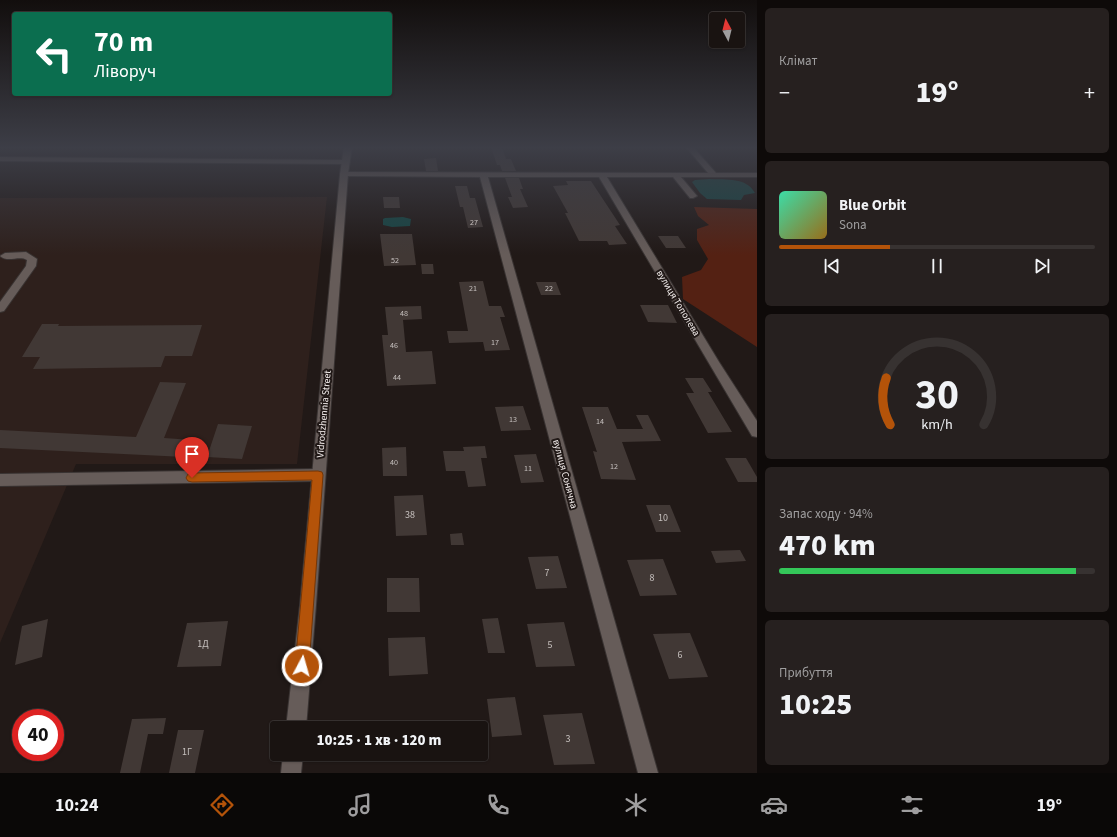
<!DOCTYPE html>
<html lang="uk">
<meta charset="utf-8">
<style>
:root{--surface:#191311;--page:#26201f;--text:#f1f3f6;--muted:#9f9e9f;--line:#373231;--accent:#b45309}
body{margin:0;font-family:"Source Sans 3",sans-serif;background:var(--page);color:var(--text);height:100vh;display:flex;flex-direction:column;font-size:15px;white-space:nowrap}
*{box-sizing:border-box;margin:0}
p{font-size:13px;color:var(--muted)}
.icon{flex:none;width:22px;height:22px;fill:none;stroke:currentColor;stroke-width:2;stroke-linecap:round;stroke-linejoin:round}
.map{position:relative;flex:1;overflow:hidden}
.sheet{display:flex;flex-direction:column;gap:8px;padding:8px;background:#0e0a09;width:360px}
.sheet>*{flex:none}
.top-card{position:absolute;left:12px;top:12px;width:380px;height:84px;border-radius:4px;box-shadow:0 1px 3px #0004,0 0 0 1px var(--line);background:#0b6e4f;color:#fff;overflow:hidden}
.needle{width:26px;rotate:353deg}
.fabs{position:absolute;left:709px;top:12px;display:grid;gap:8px}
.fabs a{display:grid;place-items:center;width:36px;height:36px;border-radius:4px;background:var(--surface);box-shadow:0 1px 3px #0004,0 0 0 1px var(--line);font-size:20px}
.speed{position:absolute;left:12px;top:709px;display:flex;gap:8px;font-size:20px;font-weight:700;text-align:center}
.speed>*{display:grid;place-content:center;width:52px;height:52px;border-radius:50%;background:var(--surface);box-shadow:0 1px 3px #0004,0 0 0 1px var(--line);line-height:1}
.speed .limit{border:6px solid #d22;background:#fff;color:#111}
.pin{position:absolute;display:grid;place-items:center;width:34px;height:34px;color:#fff;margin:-41px -17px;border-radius:50% 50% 50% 0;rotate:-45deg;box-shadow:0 0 4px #0007}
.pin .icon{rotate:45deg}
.me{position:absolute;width:44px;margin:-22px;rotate:6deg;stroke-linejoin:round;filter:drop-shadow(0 0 3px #0008)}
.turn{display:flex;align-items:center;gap:14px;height:84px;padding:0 16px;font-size:18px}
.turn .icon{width:52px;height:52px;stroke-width:2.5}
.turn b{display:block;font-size:28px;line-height:34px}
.big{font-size:30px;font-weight:800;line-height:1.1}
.sheet .tile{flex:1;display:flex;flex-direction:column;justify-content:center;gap:6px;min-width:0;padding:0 14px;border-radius:6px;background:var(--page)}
.sheet .dial{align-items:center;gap:0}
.dial svg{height:104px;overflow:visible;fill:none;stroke:var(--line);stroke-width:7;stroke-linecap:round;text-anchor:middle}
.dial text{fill:var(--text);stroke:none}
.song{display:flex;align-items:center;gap:12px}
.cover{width:48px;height:48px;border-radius:6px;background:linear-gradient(135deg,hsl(160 70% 55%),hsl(40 70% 35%))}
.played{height:4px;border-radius:2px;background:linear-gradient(90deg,var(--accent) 35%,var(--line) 35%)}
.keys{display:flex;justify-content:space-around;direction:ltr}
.heat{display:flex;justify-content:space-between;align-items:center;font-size:22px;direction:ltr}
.charge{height:6px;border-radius:3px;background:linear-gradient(90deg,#34c759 94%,var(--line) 0)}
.trip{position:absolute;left:270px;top:721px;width:218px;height:40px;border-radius:4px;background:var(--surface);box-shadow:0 1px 3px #0004,0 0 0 1px var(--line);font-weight:800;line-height:40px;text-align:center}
.menu{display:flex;height:64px;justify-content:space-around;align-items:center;background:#0a0807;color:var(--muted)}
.menu .icon{width:28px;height:28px}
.menu .current{color:var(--accent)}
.menu b{font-size:18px;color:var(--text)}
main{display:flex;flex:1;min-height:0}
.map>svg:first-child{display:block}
.built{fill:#2e201c}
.green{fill:#542113}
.water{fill:#154644}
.building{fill:#413835}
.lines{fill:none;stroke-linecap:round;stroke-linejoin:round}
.street-casing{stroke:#393332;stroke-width:2}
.secondary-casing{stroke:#393332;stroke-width:2}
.street{fill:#665c59;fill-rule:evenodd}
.secondary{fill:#665c59;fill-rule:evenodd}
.route{fill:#b45309;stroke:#753606}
.labels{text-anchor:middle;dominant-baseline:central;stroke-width:4;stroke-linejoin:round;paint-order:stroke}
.number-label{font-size:8px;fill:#c6c0be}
.street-label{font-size:10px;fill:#f3edec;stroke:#211917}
.near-number-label{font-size:10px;fill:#c6c0be}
</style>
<main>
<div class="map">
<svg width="757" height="773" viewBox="0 0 757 773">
<rect width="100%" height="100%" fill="#211917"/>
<polygon class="built" points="327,197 297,464 76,464 0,643 0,198"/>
<polygon class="green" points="694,207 757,209 757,347 683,299 682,277 701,270 708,259 697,240 697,229 709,225 698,216"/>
<g class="water">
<path d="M710 179C727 180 746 177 755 193L744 195 741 200 707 199 700 193 692 182 695 180Z"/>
<polygon points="403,217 411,219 410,226 392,227 383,225 383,219 385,218"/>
</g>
<g class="building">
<polygon points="491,147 502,147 506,159 511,159 516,171 502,171 500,165 497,165"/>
<polygon points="436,158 438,171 426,171 424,159"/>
<polygon points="505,178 519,178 523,189 520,189 528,207 513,208 508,197 512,197"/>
<polygon points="566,181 591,181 620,225 615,226 627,244 609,245 607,241 579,241 565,213 568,213 553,186 568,185"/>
<polygon points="455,186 467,186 470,198 475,198 483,227 468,228 463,207 460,207"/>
<polygon points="383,197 399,197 400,208 384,208"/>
<polygon points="380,234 412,234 416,265 384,266"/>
<polygon points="658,236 678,236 686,248 666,248"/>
<polygon points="421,264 433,264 434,274 422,274"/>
<polygon points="483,281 489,306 501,306 505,317 500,317 510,350 485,351 483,342 449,343 447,331 468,331 459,282"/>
<polygon points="536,282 556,282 561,295 541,295"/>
<polygon points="640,305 668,305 677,323 648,322"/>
<polygon points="421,306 422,319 403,320 406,352 432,351 436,384 387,386 382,335 388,335 385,307"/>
<polygon points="42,324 59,324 58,326 202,325 192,356 165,356 161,367 33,369 40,357 22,357"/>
<polygon points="685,378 703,378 712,392 708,392 732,432 708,433 686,393 694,393"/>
<polygon points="160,382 186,383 164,438 192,440 185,457 0,448 0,430 136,437"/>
<polygon points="523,406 531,430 501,431 495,407"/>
<polygon points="582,407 608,407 617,429 643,429 636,415 648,415 661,441 622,442 636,480 601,479 593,451 597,452"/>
<polygon points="218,424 252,426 242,459 207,457"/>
<polygon points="485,446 487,458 481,458 486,486 468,487 465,471 446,471 443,451 464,451 463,447"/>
<polygon points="406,447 407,476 383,476 382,448"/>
<polygon points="536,454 544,482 521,483 514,455"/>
<polygon points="725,458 746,458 757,477 757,482 738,482"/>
<polygon points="423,495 427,535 396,536 394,496"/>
<polygon points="646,505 670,505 681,532 656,532"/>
<polygon points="462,533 464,545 451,545 450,534"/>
<polygon points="740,550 746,561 716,563 711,551"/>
<polygon points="558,556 567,588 536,589 528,557"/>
<polygon points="663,559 677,595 640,596 627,560"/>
<polygon points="387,578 419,578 420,612 387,612"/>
<polygon points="498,618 505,653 488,653 482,619"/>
<polygon points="48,619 42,657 15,665 22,626"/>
<polygon points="228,621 221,666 177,667 187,623"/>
<polygon points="564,622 575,666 536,667 527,624"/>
<polygon points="690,633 708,677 669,679 653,634"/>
<polygon points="425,637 428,674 389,676 388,638"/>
<polygon points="515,697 522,735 492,737 487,699"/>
<polygon points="582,713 595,764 554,765 543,715"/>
<polygon points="166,718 163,734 148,734 140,773 120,773 132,719"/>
<polygon points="178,730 204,730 195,773 169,773"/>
</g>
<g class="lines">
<defs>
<g id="street">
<polygon points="686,147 693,147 716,173 757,173 757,177 681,177 697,196 693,198 690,198 673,177 607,177 719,362 757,421 757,437 752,436 599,177 488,177 658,773 638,773 480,177 344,176 340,174 344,172 708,173"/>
<polygon points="0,157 346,160 350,162 346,164 0,161"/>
<path d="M26 252 37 259 36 266 4 311 0 312V302L26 266 27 260C19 255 8 263 0 256L5 253Z"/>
<polygon points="318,469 323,471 325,475 323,479 318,481 0,486 0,474"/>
</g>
<g id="secondary">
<polygon points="344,147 352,147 348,174 316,605 306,728 286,728 300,605 340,174"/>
<polygon points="283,754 303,754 301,773 281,773"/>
</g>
</defs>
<use href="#street" class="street-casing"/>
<use href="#secondary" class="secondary-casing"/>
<use href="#street" class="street"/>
<use href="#secondary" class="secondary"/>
</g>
<linearGradient id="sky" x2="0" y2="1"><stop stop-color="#120e0d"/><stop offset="0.58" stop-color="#3d3e47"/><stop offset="1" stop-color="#3d3e47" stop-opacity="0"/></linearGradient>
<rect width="757" height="255" fill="url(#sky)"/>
<polygon class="route" points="318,471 322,472 323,475 309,666 307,671 302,673 297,671 295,666 312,480 192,482 188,481 186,478 188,474 192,473"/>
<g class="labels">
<g class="number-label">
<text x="474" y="222">27</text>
<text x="395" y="260">52</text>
<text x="473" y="288">21</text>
<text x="549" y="288">22</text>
<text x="404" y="313">48</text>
<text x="495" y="342">17</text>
<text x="394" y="345">46</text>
<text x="397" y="377">44</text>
<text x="513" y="419">13</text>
<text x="600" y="421">14</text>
<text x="394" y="462">40</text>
<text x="614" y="466">12</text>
<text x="528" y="468">11</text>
</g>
<g class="street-label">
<text transform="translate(678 303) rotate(59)">вулиця Тополева</text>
<text transform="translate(324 414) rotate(-85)">Vidrodzhennia Street</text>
<text transform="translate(565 474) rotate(75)">вулиця Сонячна</text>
</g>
<g class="near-number-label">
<text x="410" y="515">38</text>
<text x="663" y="518">10</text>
<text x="547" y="573">7</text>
<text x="652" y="578">8</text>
<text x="203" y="644">1Д</text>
<text x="550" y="645">5</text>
<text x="680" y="655">6</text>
<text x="568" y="739">3</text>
<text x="187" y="752">1Г</text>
</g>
</g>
</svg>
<div class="fabs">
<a><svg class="needle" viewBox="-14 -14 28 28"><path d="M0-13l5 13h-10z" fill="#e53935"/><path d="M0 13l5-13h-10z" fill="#9f9e9f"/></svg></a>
</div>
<div class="speed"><div class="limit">40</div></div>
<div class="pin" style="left:192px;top:478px;background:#d93025"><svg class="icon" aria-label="arrive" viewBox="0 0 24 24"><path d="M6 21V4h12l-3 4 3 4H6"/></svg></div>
<svg class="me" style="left:302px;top:666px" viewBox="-20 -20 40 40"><circle r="17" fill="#b45309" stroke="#fff" stroke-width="3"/><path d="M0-11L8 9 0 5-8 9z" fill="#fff"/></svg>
<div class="trip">10:25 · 1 хв · 120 m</div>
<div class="top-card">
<div class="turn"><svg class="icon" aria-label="left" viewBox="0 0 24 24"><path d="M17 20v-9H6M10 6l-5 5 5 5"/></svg><div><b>70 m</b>Ліворуч</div></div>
</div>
</div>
<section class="sheet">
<div class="tile"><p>Клімат</p>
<div class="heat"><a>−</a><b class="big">19°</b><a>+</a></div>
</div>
<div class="tile">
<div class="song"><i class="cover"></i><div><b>Blue Orbit</b><p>Sona</p></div></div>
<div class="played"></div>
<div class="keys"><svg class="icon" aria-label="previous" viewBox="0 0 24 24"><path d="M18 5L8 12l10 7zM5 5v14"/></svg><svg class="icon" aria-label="pause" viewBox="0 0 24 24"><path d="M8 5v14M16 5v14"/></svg><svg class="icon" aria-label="next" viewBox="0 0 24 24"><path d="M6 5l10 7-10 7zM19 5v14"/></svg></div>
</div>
<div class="tile dial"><svg viewBox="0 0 100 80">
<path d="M14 69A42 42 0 1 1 86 69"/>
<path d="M14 69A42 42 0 0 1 11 33" stroke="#b45309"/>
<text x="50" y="56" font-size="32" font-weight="700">30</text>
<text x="50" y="72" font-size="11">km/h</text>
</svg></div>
<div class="tile"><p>Запас ходу · 94%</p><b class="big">470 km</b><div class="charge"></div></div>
<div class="tile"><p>Прибуття</p><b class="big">10:25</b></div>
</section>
</main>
<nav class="menu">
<b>10:24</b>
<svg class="icon current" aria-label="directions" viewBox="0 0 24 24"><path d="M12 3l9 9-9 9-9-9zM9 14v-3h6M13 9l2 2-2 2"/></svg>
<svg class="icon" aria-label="music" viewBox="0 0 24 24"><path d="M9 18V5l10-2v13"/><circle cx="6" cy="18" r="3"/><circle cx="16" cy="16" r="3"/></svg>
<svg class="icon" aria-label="phone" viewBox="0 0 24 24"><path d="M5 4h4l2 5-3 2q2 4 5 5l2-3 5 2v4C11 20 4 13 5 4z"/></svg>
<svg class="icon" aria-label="climate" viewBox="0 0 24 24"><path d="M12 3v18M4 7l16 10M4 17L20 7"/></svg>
<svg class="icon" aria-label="car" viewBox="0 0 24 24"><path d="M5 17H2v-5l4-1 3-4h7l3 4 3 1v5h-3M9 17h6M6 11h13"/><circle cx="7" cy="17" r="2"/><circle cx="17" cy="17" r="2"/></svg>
<svg class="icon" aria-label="filters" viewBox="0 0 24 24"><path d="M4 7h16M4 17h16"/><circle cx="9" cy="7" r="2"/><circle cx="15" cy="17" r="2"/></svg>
<b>19°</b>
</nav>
